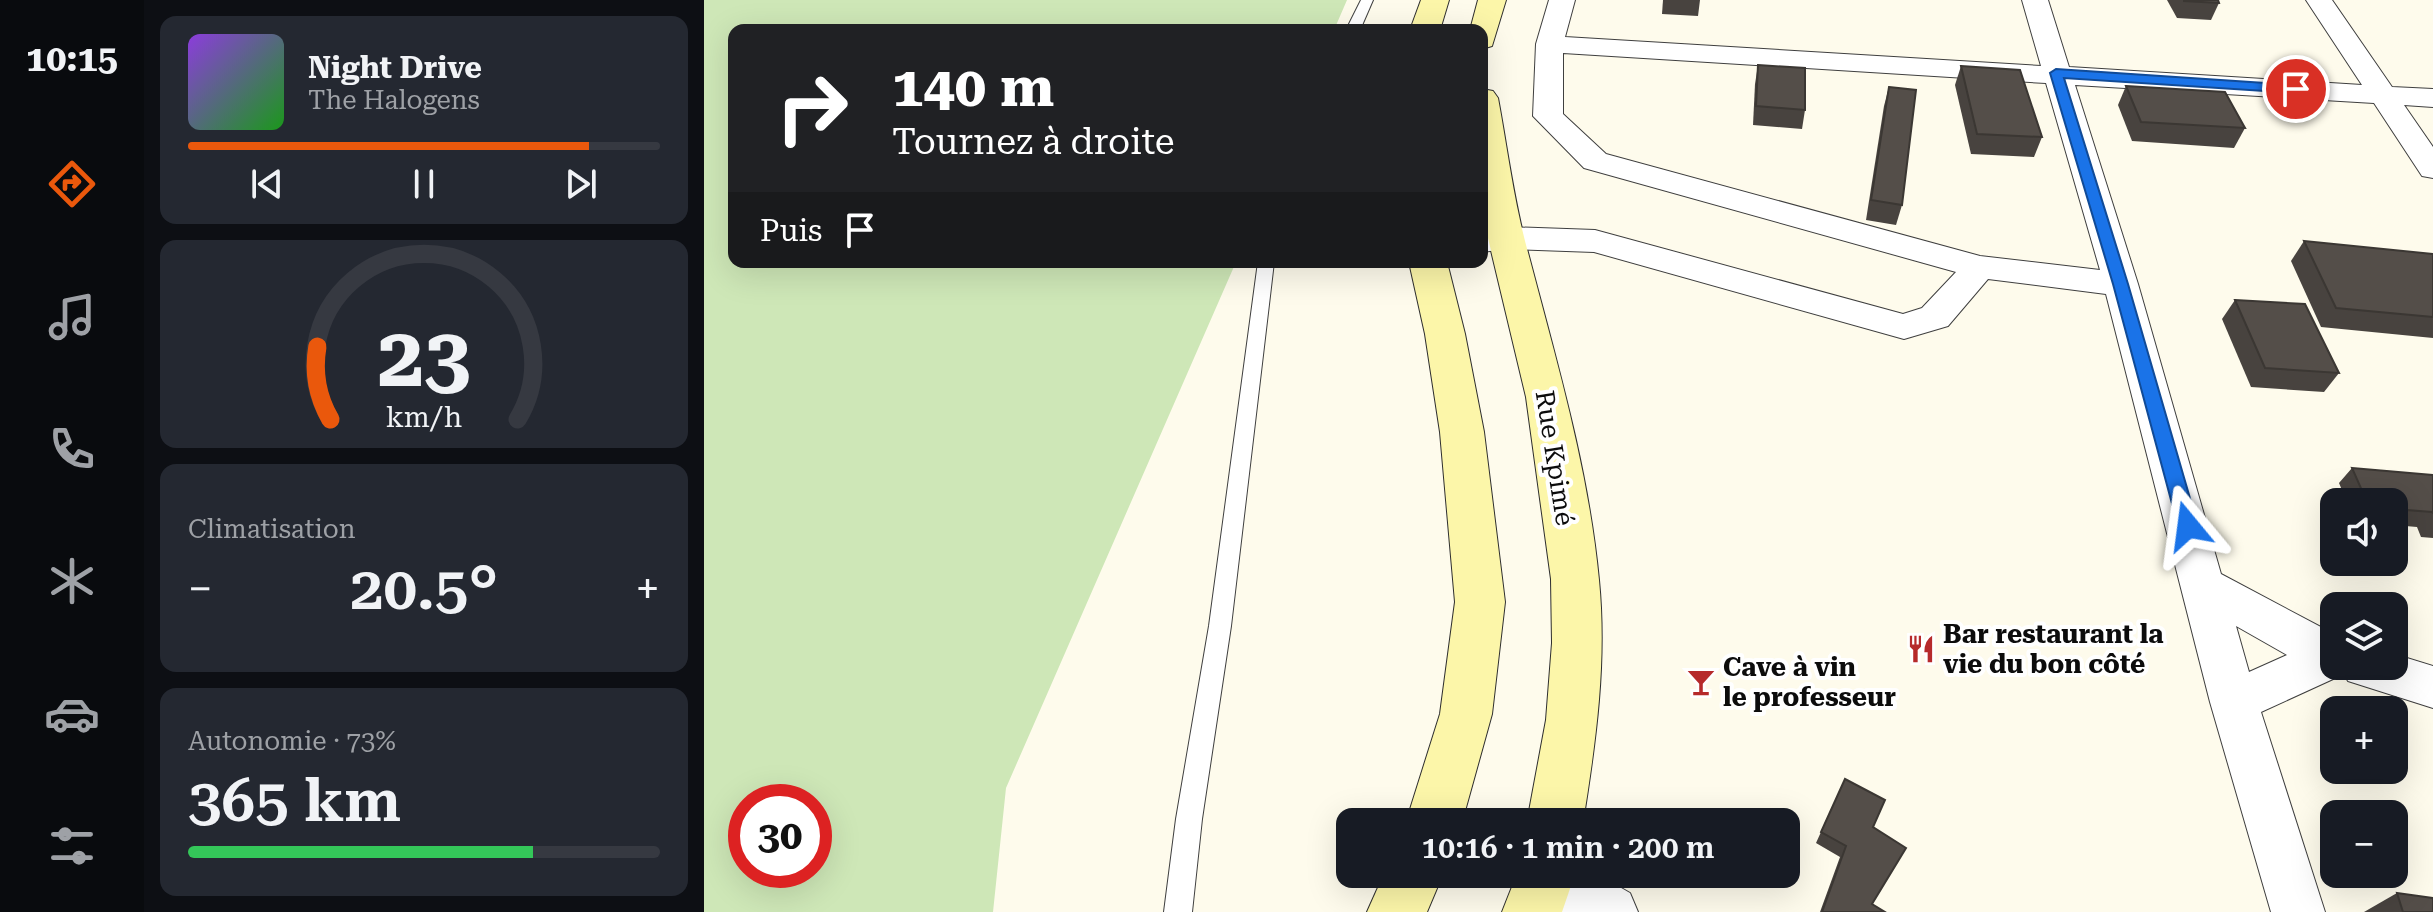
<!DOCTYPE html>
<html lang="fr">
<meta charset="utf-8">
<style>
:root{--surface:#171b24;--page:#242831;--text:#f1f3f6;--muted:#9ea1a6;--line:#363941;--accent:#ea580c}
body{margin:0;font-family:"Roboto Serif",serif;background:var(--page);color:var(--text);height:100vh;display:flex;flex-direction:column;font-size:30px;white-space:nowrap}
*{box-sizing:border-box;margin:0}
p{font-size:26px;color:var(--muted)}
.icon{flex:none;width:44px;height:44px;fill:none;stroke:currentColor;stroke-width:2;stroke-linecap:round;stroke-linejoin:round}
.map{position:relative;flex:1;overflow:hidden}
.drawer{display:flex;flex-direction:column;gap:16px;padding:16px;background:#0d0f14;width:560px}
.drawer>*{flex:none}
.guide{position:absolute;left:24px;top:24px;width:760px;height:244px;border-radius:16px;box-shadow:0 8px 32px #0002;background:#202124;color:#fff;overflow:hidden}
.buttons{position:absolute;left:1616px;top:488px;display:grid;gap:16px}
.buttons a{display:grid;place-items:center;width:88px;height:88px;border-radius:16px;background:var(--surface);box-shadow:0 8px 32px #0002;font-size:40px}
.speed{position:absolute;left:24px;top:784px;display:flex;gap:16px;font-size:40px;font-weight:700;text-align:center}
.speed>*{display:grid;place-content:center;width:104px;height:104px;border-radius:50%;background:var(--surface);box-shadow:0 8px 32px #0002;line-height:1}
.speed .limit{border:12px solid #d22;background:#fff;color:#111}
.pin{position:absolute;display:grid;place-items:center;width:68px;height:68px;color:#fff;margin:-34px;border:4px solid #fff;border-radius:50%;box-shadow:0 2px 8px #0007}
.me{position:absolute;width:88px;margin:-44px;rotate:344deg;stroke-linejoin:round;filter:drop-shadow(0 0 6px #0008)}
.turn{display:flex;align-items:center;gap:28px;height:168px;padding:0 32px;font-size:36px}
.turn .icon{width:104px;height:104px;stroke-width:2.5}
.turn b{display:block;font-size:56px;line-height:68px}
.then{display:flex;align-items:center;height:76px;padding:0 32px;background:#0003;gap:16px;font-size:30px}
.big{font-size:60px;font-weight:600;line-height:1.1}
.drawer .card{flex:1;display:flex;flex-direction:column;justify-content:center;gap:12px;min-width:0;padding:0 28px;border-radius:16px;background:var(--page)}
.drawer .dial{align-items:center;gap:0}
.dial svg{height:208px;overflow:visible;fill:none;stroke:var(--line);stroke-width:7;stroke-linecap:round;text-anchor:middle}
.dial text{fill:var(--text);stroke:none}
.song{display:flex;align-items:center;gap:24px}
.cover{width:96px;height:96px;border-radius:12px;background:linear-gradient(135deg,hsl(270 70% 55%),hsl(120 70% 35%))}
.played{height:8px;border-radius:4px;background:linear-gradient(90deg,var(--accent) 85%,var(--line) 85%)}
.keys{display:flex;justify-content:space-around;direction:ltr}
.heat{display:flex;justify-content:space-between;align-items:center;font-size:44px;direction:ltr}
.charge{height:12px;border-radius:6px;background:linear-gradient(90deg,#34c759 73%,var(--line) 0)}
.trip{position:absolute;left:632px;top:808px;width:464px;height:80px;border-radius:16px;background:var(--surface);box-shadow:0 8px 32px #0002;font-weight:600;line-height:80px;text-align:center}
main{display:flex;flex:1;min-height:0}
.menu{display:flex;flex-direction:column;width:144px;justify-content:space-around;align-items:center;background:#090b0e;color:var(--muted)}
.menu .icon{width:56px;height:56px}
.menu .selected{color:var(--accent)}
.menu b{font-size:36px;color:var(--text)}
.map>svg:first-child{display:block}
.green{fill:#cee7b7;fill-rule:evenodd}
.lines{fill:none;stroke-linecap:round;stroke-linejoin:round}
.service-casing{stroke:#3f3f3f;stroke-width:2}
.minor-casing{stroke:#3f3f3f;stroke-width:2}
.secondary-casing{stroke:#2e2e2e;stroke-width:2}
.service{fill:#fff;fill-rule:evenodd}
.minor{fill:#fff;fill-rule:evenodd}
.secondary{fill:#fcf6a9;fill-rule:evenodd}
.wall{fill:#48433f}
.building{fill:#544e49;stroke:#3b3733;stroke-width:2}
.route{fill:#1a73e8;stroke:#114b97;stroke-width:2}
.labels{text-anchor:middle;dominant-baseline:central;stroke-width:8;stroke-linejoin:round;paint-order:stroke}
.street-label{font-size:26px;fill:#0c0c0c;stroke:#fff}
.poi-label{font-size:26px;font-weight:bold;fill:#0c0c0c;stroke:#fff;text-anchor:start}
</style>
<main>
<nav class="menu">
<b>10:15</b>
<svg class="icon selected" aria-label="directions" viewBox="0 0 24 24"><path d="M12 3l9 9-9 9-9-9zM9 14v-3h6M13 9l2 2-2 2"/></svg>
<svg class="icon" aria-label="music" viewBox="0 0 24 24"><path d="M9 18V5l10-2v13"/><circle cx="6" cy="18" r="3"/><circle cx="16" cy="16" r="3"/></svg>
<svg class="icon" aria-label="phone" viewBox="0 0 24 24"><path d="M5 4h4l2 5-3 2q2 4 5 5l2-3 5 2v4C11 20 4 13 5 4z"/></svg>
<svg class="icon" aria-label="climate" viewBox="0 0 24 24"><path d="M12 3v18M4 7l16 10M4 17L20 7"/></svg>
<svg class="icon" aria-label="car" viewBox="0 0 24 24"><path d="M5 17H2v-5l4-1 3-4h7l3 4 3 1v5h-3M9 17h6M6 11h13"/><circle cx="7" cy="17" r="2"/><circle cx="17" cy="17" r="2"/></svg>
<svg class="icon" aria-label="filters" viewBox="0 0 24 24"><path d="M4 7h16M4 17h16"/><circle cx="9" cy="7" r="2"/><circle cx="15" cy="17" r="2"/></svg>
</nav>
<section class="drawer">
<div class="card">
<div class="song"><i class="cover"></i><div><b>Night Drive</b><p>The Halogens</p></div></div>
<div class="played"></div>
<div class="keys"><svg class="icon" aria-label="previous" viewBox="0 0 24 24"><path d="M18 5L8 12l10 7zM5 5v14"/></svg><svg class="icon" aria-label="pause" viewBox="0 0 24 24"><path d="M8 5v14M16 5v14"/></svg><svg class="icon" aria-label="next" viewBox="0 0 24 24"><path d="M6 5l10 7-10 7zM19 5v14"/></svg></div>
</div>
<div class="card dial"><svg viewBox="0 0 100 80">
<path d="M14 69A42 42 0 1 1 86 69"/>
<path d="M14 69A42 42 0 0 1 9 41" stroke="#ea580c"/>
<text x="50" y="56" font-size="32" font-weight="700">23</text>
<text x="50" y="72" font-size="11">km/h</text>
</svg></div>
<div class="card"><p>Climatisation</p>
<div class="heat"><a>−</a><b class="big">20.5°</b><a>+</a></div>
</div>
<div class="card"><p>Autonomie · 73%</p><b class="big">365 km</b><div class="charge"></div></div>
</section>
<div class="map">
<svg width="1729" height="912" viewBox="0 0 1729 912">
<rect width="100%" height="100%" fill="#fefbec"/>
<path class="green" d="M0 0H643L630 30H30V262H532L302 788 289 912H0ZM42 802H110V870H42Z"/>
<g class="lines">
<defs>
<g id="service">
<polygon points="657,0 669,0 656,30 642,30"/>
<polygon points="554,262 570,262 527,626 498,819 488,912 460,912 472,819 505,626"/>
</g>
<g id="minor">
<path d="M845 0H871L861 37 1337 66 1318 0H1344L1365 67 1658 85 1602 0H1628L1688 87 1729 89V107L1700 105 1729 147V178L1718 176 1670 103 1371 85 1434 284 1517 574 1630 634V666H1690V654L1729 666V708L1644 681 1640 674 1557 712 1621 912H1567L1506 702 1402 294 1284 279 1244 326 1200 339 890 252 802 249 778 252V230L802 227 891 230 1199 314 1218 308 1252 272 880 168 829 116 832 44ZM859 53 1342 83 1396 270 1276 256 902 154 859 114ZM1532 626 1583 655 1545 672Z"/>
<polygon points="893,874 926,893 934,912 855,912 823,894 815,875"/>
</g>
<g id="secondary">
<polygon points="717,0 745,0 736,30 706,30"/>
<polygon points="774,0 802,0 788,46 778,49 778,30 766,30"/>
<path d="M778 89 789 91 794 98C803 146 809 195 821 241 850 353 884 464 895 580 903 662 892 741 879 822H823L842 720 848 643 847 579 822 397 784 238 778 201Z"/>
<polygon points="705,262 743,262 761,334 780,432 801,602 788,714 758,822 702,822 736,714 751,602 736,432 721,334"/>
<polygon points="680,874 739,874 723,912 663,912"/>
<polygon points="813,874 871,874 858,912 798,912"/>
</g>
</defs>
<use href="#service" class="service-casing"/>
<use href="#minor" class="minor-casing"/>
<use href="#secondary" class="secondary-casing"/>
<use href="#service" class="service"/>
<use href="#minor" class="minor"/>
<use href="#secondary" class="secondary"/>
</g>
<g class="wall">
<polygon points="959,0 996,0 994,16 958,14"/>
<polygon points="1463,0 1514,0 1515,3 1507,20 1473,18"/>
<polygon points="1054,65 1101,110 1098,129 1049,125 1051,84"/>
<polygon points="1257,66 1338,137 1330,157 1267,154 1251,85"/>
<polygon points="1422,86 1541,128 1530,148 1428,141 1414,105"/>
<polygon points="1185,87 1198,205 1192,225 1162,220 1180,106"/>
<polygon points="1600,241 1729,254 1729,338 1617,327 1587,261"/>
<polygon points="1531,300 1635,373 1620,392 1547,387 1518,319"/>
<polygon points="1648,468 1729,475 1729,538 1717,537 1713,527 1690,525 1690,502 1643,502 1635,483"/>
<polygon points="1141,779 1169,827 1168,904 1181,912 1116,912 1136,857 1112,843"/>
<polygon points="1693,893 1729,912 1660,912"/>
</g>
<g class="building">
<polygon points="1480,0 1514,0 1515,3 1480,1"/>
<polygon points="1054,65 1101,68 1101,110 1052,106"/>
<polygon points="1257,66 1316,70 1338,137 1273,134"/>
<polygon points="1422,86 1521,92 1541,128 1437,122"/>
<polygon points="1185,87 1212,90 1198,205 1167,200"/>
<polygon points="1600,241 1729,254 1729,317 1632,308"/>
<polygon points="1531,300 1601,304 1635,373 1561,368"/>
<polygon points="1648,468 1729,475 1729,513 1728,512 1690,509 1690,502 1663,502"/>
<polygon points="1141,779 1181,800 1169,827 1202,848 1168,904 1181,912 1118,912 1142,846 1117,832"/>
<polygon points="1693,893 1729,898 1729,912 1699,912"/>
</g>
<polygon class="route" points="1352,69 1592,85 1598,89 1592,93 1360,78 1424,284 1494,526 1491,532 1477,532 1474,526 1409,284 1346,73"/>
<defs>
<symbol id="restaurant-bare" viewBox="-9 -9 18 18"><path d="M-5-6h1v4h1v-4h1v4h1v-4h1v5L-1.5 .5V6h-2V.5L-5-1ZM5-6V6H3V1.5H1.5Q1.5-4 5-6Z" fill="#b62a2b" stroke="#fff" stroke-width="2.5" paint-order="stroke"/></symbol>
<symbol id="bar-bare" viewBox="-9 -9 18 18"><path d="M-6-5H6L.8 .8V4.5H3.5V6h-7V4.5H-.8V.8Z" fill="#b62a2b" stroke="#fff" stroke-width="2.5" paint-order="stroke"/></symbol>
</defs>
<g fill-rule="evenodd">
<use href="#restaurant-bare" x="1197" y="629" width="40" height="40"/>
<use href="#bar-bare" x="977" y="662" width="40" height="40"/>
</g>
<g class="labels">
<g class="street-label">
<text transform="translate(851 458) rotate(81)">Rue Kpimé</text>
</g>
<g class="poi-label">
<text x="1239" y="634">Bar restaurant la<tspan x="1239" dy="30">vie du bon côté</tspan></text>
<text x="1019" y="667">Cave à vin<tspan x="1019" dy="30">le professeur</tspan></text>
</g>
</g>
</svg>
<div class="buttons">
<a><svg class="icon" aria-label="sound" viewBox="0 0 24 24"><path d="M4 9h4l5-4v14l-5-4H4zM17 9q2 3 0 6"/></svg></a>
<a><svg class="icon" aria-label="layers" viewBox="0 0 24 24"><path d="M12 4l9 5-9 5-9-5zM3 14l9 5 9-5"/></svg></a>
<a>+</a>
<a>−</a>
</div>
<div class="speed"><div class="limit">30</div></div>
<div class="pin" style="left:1592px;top:89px;background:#d93025"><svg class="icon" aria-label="arrive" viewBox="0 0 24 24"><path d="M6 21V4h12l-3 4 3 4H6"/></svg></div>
<svg class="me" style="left:1484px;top:526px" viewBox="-20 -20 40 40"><path d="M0-17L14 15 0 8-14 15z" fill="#1a73e8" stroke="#fff" stroke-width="4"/></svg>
<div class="trip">10:16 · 1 min · 200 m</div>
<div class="guide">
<div class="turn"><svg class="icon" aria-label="right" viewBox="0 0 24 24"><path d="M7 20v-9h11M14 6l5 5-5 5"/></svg><div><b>140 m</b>Tournez à droite</div></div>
<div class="then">Puis<svg class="icon" aria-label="arrive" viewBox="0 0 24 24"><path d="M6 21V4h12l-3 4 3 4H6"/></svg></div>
</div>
</div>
</main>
